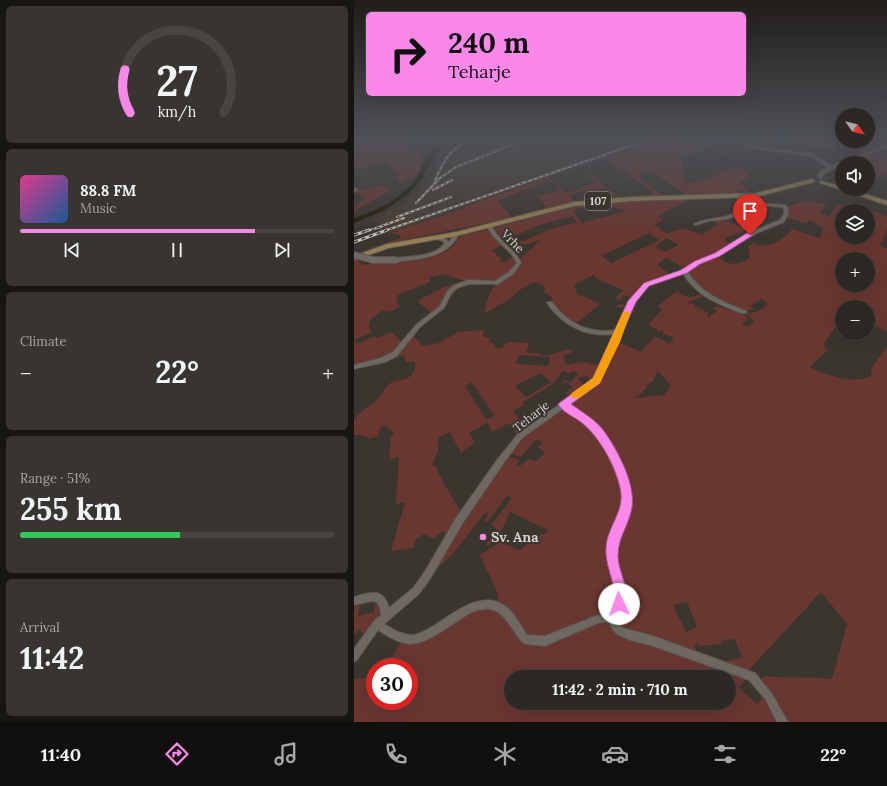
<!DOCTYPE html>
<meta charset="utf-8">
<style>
:root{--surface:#2c2823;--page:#383430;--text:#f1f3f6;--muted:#a6a6a6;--line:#484441;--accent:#f988e9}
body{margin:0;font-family:Lora,serif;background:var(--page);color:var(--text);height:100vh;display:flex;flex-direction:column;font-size:15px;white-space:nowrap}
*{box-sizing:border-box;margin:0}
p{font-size:13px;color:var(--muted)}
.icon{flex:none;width:22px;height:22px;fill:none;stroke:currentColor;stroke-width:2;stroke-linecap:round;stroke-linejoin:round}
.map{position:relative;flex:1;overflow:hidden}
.panel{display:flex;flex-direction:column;gap:6px;padding:6px;background:#181613;width:354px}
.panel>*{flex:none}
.top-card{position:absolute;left:12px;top:12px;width:380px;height:84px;border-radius:6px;box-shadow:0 4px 16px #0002,0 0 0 1px var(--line);background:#f988e9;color:#111;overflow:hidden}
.needle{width:26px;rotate:124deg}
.buttons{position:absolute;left:481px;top:108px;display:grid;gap:8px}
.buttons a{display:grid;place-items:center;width:40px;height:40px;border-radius:50%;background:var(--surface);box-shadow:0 4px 16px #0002,0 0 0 1px var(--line);font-size:20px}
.speed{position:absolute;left:12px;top:658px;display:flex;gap:8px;font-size:20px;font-weight:700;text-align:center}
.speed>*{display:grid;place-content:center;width:52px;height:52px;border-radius:50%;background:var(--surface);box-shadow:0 4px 16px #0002,0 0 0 1px var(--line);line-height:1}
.speed .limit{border:6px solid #d22;background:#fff;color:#111}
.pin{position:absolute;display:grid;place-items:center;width:34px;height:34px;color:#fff;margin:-41px -17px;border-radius:50% 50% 50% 0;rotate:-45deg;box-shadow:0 0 4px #0007}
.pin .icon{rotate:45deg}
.me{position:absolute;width:44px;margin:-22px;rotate:357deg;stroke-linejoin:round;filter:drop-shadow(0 0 3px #0008)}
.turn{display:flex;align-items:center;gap:14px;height:84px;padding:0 16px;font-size:18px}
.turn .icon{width:52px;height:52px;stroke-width:2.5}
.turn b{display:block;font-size:28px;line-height:34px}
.big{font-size:30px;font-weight:800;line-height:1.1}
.panel .card{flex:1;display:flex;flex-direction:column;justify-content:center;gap:6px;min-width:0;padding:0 14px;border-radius:6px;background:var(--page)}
.panel .dial{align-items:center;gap:0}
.dial svg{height:104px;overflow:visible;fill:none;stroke:var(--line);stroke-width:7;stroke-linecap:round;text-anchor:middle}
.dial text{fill:var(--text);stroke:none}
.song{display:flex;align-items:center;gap:12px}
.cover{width:48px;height:48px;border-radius:6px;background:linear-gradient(135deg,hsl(330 70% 55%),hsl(210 70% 35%))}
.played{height:4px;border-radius:2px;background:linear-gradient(90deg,var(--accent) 75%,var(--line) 75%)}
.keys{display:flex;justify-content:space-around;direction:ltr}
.heat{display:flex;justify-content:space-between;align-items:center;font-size:22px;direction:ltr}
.charge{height:6px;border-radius:3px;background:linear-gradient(90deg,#34c759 51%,var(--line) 0)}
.trip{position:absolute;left:150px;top:670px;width:232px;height:40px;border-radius:20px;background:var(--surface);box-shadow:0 4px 16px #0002,0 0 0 1px var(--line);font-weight:800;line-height:40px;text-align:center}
.tabs{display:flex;height:64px;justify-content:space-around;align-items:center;background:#12100e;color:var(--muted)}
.tabs .icon{width:28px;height:28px}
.tabs .selected{color:var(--accent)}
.tabs b{font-size:18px;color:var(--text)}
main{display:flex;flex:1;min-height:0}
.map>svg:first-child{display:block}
.built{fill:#473c32}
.green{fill:#693630;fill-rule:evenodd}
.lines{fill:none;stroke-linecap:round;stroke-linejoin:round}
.river{fill:#1f1c06;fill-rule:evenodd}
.minor-casing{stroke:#57524e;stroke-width:2}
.tertiary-casing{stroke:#57524e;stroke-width:2}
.primary-casing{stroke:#57524e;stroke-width:2}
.minor{fill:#6f6862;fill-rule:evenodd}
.tertiary{fill:#6f6862;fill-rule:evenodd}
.primary{fill:#957e52;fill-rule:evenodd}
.rail-far1-casing{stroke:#c5c0bd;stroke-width:2}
.rail-casing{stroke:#c5c0bd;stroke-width:3}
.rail-far1{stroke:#3b352f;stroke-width:1;stroke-dasharray:3;stroke-linecap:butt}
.rail{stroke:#3b352f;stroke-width:1.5;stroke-dasharray:4;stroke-linecap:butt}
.tertiary-bridge-casing{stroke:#57524e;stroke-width:8;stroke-linecap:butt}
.tertiary-bridge{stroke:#6f6862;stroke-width:6}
.route{fill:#f988e9;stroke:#a25897}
.slow{fill:#f59e0b}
.poi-dot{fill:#f988e9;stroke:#3b352f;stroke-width:1.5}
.labels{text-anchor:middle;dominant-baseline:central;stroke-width:4;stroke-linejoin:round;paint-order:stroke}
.shield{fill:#3b352f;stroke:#a6a29e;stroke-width:1}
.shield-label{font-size:11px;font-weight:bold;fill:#d4d0cd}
.street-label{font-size:12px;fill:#d4d0cd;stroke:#3b352f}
.near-poi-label{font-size:14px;font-weight:bold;fill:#d4d0cd;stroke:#3b352f;text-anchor:start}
</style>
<main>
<section class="panel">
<div class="card dial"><svg viewBox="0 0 100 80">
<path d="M14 69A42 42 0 1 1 86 69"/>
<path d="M14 69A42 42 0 0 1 10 36" stroke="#f988e9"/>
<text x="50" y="56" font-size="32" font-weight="700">27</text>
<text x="50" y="72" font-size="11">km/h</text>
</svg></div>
<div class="card">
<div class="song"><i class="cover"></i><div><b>88.8 FM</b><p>Music</p></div></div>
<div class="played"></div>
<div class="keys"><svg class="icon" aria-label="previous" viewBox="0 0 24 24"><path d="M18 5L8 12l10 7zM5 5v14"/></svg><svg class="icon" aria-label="pause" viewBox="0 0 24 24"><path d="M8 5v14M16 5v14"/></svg><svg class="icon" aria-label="next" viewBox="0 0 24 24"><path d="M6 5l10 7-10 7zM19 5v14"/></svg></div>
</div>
<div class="card"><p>Climate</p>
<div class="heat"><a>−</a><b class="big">22°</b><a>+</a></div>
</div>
<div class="card"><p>Range · 51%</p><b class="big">255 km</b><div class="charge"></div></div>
<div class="card"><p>Arrival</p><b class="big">11:42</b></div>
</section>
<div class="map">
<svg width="533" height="722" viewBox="0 0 533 722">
<rect width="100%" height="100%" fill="#3b352f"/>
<g class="built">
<polygon points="106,137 305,137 252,159 187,179 37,233 19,219 50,203 65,191 81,171 89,144 93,141"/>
<polygon points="371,137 414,137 403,149 382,144 383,142"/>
</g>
<g class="green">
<polygon points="0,137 63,137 55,144 58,149 68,157 64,172 49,184 45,183 45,175 32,162 9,169 0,166"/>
<polygon points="305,137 333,137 327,142 335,145 340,141 352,144 355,143 365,148 375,150 383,144 372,155 360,148 327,156 328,167 326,169 329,176 335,184 381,168 380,165 382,165 397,177 386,182 396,192 392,193 387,190 381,191 383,194 377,195 331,194 329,192 295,171 284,177 308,195 297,195 300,193 252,159"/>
<polygon points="414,137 488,137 488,141 514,141 514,137 529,137 531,138 528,138 529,141 533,144 489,161 486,160 500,153 486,147 481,150 471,147 462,151 459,147 455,146 452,141 463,141 448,139 447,141 451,141 451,146 424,140 419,141 418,143 420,147 418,149 405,147 404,145"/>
<polygon points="517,153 524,155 526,158 533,158 533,172 527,173 533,173 533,176 528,175 528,178 514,173 516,173 514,172 516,168 514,166 516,164 515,163 519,160 506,157"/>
<polygon points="226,166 265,197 261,197 253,188 243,191 239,188 215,195 222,203 161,217 160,216 193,207 184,196 206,190 196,181 194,181 143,201 159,218 48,240 6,252 47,238 46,235 37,233 111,208 111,207 187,179 194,177 212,193 243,182"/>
<polygon points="25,185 35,188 34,192 0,211 0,207 12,198 2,192"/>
<path d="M326 198 331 201 304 216 309 220 300 225 313 234 329 228 348 235 364 224 357 220 372 221 395 229 371 238 372 242 379 243 331 269 313 258 303 264 318 276C295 283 285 283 273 307H261L265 304 271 305 276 296 269 295 266 301 261 298 269 290 245 280 239 275 220 285 223 293 226 296 227 295 246 304 222 324 199 305 197 296 189 292 192 288C178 271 161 298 149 303 142 307 136 310 130 314 132 305 134 294 140 287 147 277 160 273 167 263L166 259 187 240C173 242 174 249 159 240L150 244 142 236 145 234 141 235 140 228 225 205ZM249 204 272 211 228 223 219 210ZM218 216 223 222 194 230 167 242 159 237 182 226ZM295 233 305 240 258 263 247 256ZM312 238 325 245 311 252 303 248V245Z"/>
<path d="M452 201 470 204 473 203 466 213 475 216 483 204 497 208 496 211H488V237H514V211H507L508 208 533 216V229L526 246 533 249V331L514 323V307H488V317L469 345 474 350 456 367C473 375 499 385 517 376L518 372 516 370 533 347V722H433L407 680 410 676C433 679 455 676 478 679L493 624 467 592 394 671 372 663V661L388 658 381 639 367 641 368 644 345 646 342 643 340 646 342 649 341 651 283 635 262 625 267 605 260 547 276 498 248 432 236 420 214 404 240 386 266 343 287 352 300 337 305 338 315 344 320 338 308 333 310 330 303 332V329L294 325 308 309 304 306 323 291C332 298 337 299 347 294L350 296 333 303 334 304 340 303 341 306 355 313 353 316 355 317 363 311 359 309 362 306 376 310 378 308 393 317V320L388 324 394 327 400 321 392 314 402 312 414 305 408 299 396 306 400 309C387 314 357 299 346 290 341 285 337 277 333 272L344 264 363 257C379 266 381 266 396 258L394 246 400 243 405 246C419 245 429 241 438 229L466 238 469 228 456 220 453 223 432 218 434 212 433 207ZM488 259H514V285H488ZM304 371 317 386 310 395 281 398 292 389 293 387 291 386 299 381ZM333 602 343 627 332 632 319 605Z"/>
<path d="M133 230 148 245 138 251 148 259 145 261 148 263 161 256 164 261C162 268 149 280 141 282 127 284 104 281 92 274L76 277V282L44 295 42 299 46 307 35 312 29 310 15 321 17 324 14 326 18 332 0 340V261L3 260 9 265C31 263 77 262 94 250 102 245 101 241 107 235Z"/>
<polygon points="109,281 112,282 94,290 85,309 79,314 63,301 90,287"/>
<path d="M130 330V332L128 336 136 338V343H139L142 348H148L150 344 156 342 176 343 172 351 174 353H183L190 356 217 349 218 353 209 355 212 365 229 362 247 366 243 378 237 382 233 376 224 378 231 387 219 396 212 393 219 387 212 382 205 386 211 380 216 383 224 374 219 371 215 374 209 371 199 384 169 402 170 405 159 411 172 428 164 436 155 423 138 432 133 423 115 433 121 442 107 453 96 432 84 438V451L78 465 84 468 83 471 108 514 94 536 89 531 79 539 70 534 61 540 60 548 37 551 51 502 42 504 45 458 42 457 35 460 37 437 40 432 32 426 27 427 24 436 16 439 8 435H0V420C6 411 16 406 24 399 28 394 29 389 35 384 46 377 51 384 61 371V362H52L50 355 44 357 57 334 69 346 85 343 104 332ZM164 355 196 357 195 366 162 364ZM186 373 197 382 172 397 161 386ZM118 382 140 416 133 420 111 386Z"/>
<path d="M35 333H38L47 341 51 340C38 360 22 361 0 366V340L3 344 21 336 24 338Z"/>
<path d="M211 408 238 428 244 436 261 468 271 494V505L258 537 266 597 257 626 393 677 385 687 403 705 411 695 427 722H0V679L17 678 21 675V701H55V667H30L35 663 48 640 61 641 120 609 145 605 143 592 126 555 146 542 165 550C174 546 181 534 191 534L194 530 156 512 143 540 133 546 132 544 144 530 137 525 158 498 153 496 133 522 130 520 135 514 132 512 100 552 81 571 79 570 86 556 153 456 166 460 162 465 165 467 174 459 182 461 191 453 184 447 189 442 183 439 167 457 156 454 169 435ZM157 677H375V703H157Z"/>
<polygon points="22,599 27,607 23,620 12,635 5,630 0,635 0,606 7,601 4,616 20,613"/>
</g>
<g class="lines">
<path class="river" d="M90 137H97L82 151 68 179 55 194 29 211 0 223V218C22 211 49 198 62 178 72 163 74 148 90 137Z"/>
<defs>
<g id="minor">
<polygon points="368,137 374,137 403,147 459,154 480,168 477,169 457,156 402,149"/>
<polygon points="0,187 4,190 0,192"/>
<path d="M384 198H386L400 203 431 205 434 208V214L430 222 403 233 366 255 346 264 333 271C346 293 369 302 392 311L393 312 392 313C387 314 382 311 377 309 357 301 340 292 329 273L294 286 280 302 268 330 269 331 267 333 245 383 215 405 234 418 248 431 269 468 276 488 277 498 275 513 264 538 262 548V560L271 597 264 621 269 628 276 630 299 636 401 673 418 694 434 722H423L412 700 395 680 299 646 276 640 263 634 259 630 256 624 252 622 244 623 191 646 171 644 168 642C151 622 148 600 116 613 101 622 73 645 55 644 44 643 33 636 24 630L3 660 0 662V649L20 621 27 615 26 608 23 602 18 601 0 605V597C17 592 29 587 35 608L59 588 70 573 102 518 143 460 164 434 206 404 207 402H209L241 379 261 334C233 338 209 326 193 303L194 302H198C214 324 235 334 263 330L275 301 290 284 328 270 342 262 362 253 399 231 426 220 430 214V208L428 207 400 205 391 203 390 209 382 216 373 219 355 221 342 225 340 224C354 216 373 221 386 209L387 203 383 199ZM210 408 230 422 244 435 263 471 268 488 269 498 267 513 256 538 254 548V560L263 597 256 615 252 614 244 615 191 636 173 635C166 625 161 613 151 606 128 589 100 613 81 625 74 629 67 634 59 635 48 635 39 629 30 624L65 594 76 579 108 524 149 464 168 438Z"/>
<path d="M133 225H137C139 229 141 233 144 236 152 246 162 251 167 263L159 274 144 284H115L103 288 97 294 90 308 66 327 43 356 31 362 0 369V365L27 358 39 352 62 325 86 306 93 292 99 286 114 280 141 281 155 272 163 263C156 248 140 242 133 226Z"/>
</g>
<g id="tertiary">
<polygon points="533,145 533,147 492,163 488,163 488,165 471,173 467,178 463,177 467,171 486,162"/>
<path d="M102 232 105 234C92 259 67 258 42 262L39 260 42 258C57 256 80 257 90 244V242L86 240 78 239V237H89L95 242 100 233Z"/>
</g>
<g id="primary">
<polygon points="458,179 461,181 460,182 402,197 276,201 220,206 102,236 35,248 0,260 0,256 33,244 102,232 220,202 276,197 402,193"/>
<polygon points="466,181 488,186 488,189 496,189 533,201 533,205 466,183"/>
</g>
</defs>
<use href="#minor" class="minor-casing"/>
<use href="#tertiary" class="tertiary-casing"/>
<use href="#primary" class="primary-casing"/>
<use href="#minor" class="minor"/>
<use href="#tertiary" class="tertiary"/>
<use href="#primary" class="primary"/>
<defs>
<g id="rail-far1">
<polyline points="174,142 189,137"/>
<path d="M80 183C91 158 95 149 120 137"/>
<polyline points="79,190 98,180"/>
<polyline points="62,203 86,178 102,167 178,137"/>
<polyline points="43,217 97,197"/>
<polyline points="22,228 50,218"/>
<polyline points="12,231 27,227"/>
<polyline points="30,231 302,137"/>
</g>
<g id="rail">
<polyline points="0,235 15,230"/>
<polyline points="0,242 33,230"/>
</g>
</defs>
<use href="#rail-far1" class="rail-far1-casing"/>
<use href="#rail" class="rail-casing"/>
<use href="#rail-far1" class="rail-far1"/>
<use href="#rail" class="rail"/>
<defs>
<polyline id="tertiary-bridge" points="0,255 19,260 42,260"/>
</defs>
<use href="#tertiary-bridge" class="tertiary-bridge-casing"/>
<use href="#tertiary-bridge" class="tertiary-bridge"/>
</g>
<linearGradient id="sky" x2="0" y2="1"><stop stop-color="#201d1a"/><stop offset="0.58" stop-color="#4f5158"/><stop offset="1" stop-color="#4f5158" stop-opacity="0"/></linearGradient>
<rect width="533" height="238" fill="url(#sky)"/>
<path class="route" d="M393 233 399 235 366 256 346 264 333 273 295 286 282 302 246 383 217 404C228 412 242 420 250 431 264 451 284 487 277 512 273 528 264 539 264 555 264 574 278 589 270 608L265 610 261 608C258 602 261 597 260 590 257 572 249 559 253 540 258 521 271 508 266 488 262 467 245 436 228 423 221 417 209 413 204 404L239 378 274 301 290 283 327 270 341 261 361 253Z"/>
<polygon class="slow" points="269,312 275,312 276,314 266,342 246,383 225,398 218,398 217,396 218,393 239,378"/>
<circle class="poi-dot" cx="129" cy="537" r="4"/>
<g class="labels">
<rect class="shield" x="231" y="192" width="26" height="18" rx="3"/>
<g class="shield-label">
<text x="244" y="201">107</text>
</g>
<g class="street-label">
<text transform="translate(159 241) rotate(45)">Vrhe</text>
<text transform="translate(177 416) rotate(-38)">Teharje</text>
</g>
<g class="near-poi-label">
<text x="137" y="537">Sv. Ana</text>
</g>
</g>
</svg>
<div class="buttons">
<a><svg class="needle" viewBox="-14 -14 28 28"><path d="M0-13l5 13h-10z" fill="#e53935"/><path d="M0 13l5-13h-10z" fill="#a6a6a6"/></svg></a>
<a><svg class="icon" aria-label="sound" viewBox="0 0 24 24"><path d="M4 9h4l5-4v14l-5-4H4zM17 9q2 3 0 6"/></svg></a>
<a><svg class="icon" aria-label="layers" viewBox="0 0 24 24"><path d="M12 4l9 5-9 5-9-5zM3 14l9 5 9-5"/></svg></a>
<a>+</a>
<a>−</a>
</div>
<div class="speed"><div class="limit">30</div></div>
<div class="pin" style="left:396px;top:235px;background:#d93025"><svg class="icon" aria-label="arrive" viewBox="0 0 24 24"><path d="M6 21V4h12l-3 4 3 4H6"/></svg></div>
<svg class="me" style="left:265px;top:604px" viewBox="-20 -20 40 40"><circle r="19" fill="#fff"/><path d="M0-13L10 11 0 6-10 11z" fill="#f988e9"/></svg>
<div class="trip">11:42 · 2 min · 710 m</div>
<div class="top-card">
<div class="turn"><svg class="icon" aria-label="right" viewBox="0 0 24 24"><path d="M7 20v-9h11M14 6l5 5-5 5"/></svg><div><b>240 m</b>Teharje</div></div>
</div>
</div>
</main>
<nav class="tabs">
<b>11:40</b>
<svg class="icon selected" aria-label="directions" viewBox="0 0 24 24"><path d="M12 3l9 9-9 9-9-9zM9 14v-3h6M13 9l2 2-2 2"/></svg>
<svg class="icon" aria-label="music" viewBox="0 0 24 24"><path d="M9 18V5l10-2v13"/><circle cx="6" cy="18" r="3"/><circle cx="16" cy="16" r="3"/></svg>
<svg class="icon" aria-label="phone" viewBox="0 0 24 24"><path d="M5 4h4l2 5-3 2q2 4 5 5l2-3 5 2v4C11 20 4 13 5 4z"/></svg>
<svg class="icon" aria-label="climate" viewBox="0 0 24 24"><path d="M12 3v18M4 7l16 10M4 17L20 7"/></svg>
<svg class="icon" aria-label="car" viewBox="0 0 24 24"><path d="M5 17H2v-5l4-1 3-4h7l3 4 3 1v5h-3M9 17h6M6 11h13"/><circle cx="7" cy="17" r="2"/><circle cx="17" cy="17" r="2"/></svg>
<svg class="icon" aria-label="filters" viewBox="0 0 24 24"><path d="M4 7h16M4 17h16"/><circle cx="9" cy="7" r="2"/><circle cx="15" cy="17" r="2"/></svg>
<b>22°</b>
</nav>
